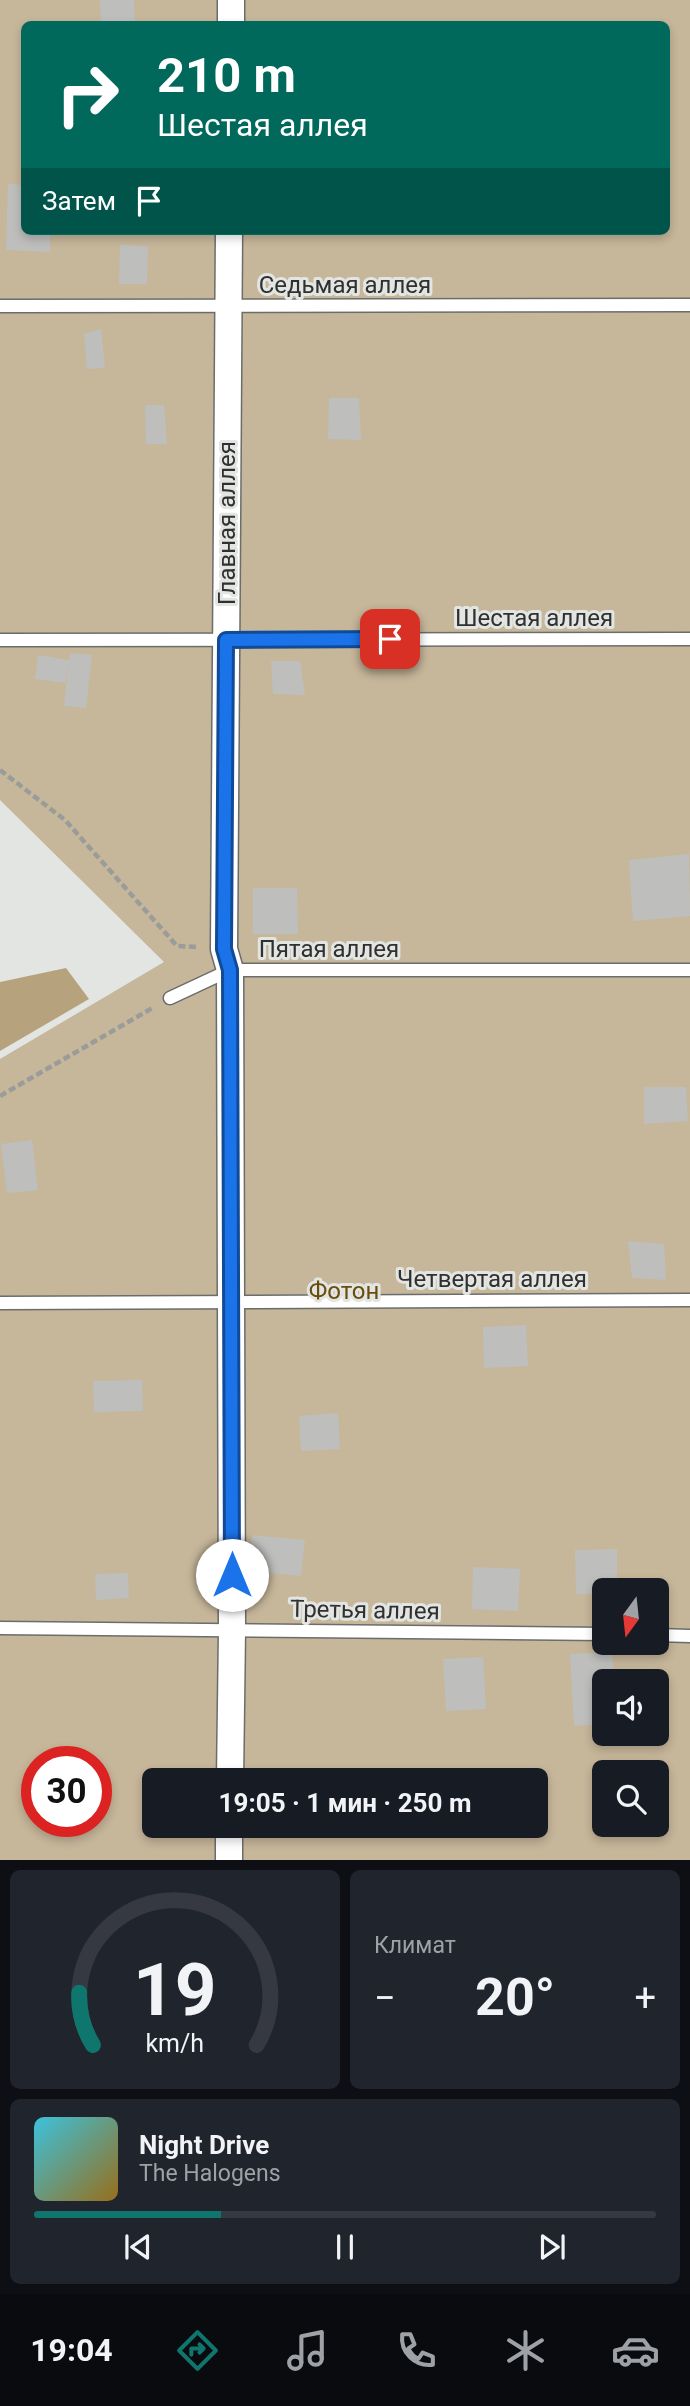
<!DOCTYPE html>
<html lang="ru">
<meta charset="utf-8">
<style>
:root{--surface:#171b24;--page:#20242c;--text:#f1f3f6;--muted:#9ea1a6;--line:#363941;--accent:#0f766e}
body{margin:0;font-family:Roboto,sans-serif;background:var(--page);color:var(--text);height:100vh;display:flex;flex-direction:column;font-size:26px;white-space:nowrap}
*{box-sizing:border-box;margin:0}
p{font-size:23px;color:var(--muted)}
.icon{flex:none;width:38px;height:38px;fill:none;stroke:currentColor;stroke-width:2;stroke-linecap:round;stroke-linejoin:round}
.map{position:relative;height:1860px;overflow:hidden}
.side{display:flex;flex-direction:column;gap:10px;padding:10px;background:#0d0f14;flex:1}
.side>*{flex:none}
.banner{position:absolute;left:21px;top:21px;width:649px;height:214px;border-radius:10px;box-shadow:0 4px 10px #0003;background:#00695c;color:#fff;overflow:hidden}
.needle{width:46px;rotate:195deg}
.buttons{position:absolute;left:592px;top:1578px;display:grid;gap:14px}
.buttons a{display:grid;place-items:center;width:77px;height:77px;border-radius:10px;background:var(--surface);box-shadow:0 4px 10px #0003;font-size:35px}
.speed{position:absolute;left:21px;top:1746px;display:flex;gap:14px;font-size:35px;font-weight:700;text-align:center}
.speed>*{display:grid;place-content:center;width:91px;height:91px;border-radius:50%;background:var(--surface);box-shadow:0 4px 10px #0003;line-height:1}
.speed .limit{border:10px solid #d22;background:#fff;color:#111}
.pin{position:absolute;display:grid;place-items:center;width:60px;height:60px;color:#fff;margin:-30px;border-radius:14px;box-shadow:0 4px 10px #0006}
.me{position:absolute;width:77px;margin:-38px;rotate:0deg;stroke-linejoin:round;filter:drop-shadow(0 0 5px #0008)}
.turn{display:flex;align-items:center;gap:24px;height:147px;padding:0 21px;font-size:32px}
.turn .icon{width:91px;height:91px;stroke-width:2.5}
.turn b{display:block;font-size:49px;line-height:60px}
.then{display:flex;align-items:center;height:66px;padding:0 21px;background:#0003;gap:14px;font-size:26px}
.big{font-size:52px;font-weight:700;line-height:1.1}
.side .tile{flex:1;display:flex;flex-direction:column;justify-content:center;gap:10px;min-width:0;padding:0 24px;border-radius:10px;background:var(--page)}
.side .dial{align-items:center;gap:0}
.dial svg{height:182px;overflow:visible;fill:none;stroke:var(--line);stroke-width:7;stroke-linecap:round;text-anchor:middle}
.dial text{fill:var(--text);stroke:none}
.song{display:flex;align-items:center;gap:21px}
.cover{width:84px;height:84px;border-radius:10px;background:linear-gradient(135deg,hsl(190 70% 55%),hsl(40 70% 35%))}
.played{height:7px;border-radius:4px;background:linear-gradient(90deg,var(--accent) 30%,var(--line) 30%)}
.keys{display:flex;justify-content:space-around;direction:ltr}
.heat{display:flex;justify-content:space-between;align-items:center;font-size:38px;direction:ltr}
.side .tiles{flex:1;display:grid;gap:10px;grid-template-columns:1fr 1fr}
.tile:last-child{grid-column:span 2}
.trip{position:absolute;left:142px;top:1768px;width:406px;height:70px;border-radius:10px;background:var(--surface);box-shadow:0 4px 10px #0003;font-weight:700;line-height:70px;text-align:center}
.tabs{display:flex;height:112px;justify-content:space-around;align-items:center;background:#090b0e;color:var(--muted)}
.tabs .icon{width:49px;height:49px}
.tabs .selected{color:var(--accent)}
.tabs b{font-size:32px;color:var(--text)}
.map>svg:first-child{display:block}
.green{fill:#c6b69a;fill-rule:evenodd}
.forest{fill:#b6a27d}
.building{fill:#bebfbc}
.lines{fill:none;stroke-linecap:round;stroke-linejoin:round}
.service-casing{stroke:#6b6d6b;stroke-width:15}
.minor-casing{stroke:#6b6d6b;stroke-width:29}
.path{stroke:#9a9c9a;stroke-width:4.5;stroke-dasharray:7 3.5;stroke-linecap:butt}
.service{stroke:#fff;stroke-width:12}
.minor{stroke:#fff;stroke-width:26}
.route-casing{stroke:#114b97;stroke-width:18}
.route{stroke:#1a73e8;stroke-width:12}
.labels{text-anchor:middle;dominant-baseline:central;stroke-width:6;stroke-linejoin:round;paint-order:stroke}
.street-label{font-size:24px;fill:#2f302f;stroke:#e2e5e2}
.park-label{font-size:24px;fill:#694d0b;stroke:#e2e5e2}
</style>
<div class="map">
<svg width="690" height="1860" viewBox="0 0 690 1860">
<rect width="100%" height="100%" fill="#e2e5e2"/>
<path class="green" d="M0 0H690V1860H0V1059L164 962 0 800ZM24 24H667V231H24ZM604 1591H656V1643H604ZM604 1682H656V1734H604ZM37 1762H96V1822H37ZM604 1773H656V1825H604ZM154 1780H536V1825H154Z"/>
<polygon class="forest" points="66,968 89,999 0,1051 0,982"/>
<g class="building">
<polygon points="100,0 134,0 135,24 101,24"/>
<polygon points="8,184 24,185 24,231 50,231 50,252 6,250"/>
<polygon points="120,245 148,246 147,284 119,284"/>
<polygon points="101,329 105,368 87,369 84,334"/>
<polygon points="329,398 359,398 361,440 328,439"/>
<polygon points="145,405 164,405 167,444 146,444"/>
<polygon points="70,653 92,655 86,708 64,706 68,664 65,683 35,679 38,655 69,660"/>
<polygon points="271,661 300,661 305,695 273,694"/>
<polygon points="689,854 690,916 633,921 629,860"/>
<polygon points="253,888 297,888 298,934 253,934"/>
<polygon points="644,1087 686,1087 688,1121 644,1124"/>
<polygon points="32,1140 38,1190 7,1193 1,1144"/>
<polygon points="628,1241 664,1244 666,1280 632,1278"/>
<polygon points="526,1325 528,1366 484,1368 483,1327"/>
<polygon points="142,1380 143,1411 94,1412 93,1381"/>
<polygon points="338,1413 340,1449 301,1451 299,1416"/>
<polygon points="252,1535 305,1540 301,1576 248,1571"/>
<polygon points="617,1549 617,1591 604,1591 604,1594 576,1594 575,1550"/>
<polygon points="473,1567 520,1569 518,1611 472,1609"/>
<polygon points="128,1573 129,1598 96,1600 95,1574"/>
<polygon points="612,1652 614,1682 604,1682 604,1724 574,1726 570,1654"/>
<polygon points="483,1657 486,1709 446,1711 443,1659"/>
</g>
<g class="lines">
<defs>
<g id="service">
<polyline points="0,306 690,305"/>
<polyline points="0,640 690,639"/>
<polyline points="170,998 230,970 690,970"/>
<polyline points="0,1303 690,1300"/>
<polyline points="0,1628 604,1634"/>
<polyline points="656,1635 690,1636"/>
</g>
<g id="minor">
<polyline points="231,0 231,24"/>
<polyline points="229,231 224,949 230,970 232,1630 230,1780"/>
<polyline points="229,1860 229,1825"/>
</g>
</defs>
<use href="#service" class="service-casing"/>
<use href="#minor" class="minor-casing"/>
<g class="path">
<polyline points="0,770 65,820 177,946 198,947"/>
<polyline points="0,1096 154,1007"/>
</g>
<use href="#service" class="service"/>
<use href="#minor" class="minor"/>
</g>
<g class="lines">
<defs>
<polyline id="route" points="232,1575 230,970 224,949 226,640 390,639"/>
</defs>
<use href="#route" class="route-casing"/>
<use href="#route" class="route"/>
</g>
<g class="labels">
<g class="street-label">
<text x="345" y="285">Седьмая аллея</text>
<text transform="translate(227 523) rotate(-90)">Главная аллея</text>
<text x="534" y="618">Шестая аллея</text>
<text x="329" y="949">Пятая аллея</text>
<text x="492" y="1279">Четвертая аллея</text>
<text transform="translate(365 1610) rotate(1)">Третья аллея</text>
</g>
<g class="park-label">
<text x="344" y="1291">Фотон</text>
</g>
</g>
</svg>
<div class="buttons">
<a><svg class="needle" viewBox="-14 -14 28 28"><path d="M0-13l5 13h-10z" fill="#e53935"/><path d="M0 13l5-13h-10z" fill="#9ea1a6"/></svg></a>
<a><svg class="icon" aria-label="sound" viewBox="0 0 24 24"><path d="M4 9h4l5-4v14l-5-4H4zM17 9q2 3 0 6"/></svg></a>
<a><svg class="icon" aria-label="search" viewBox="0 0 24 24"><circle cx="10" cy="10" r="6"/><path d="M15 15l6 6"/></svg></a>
</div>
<div class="speed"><div class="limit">30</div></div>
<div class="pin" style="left:390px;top:639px;background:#d93025"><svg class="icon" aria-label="arrive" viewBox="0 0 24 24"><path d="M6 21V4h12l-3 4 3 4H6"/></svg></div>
<svg class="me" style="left:232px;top:1575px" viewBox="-20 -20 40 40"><circle r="19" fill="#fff"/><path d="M0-13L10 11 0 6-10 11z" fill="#1a73e8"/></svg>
<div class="trip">19:05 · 1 мин · 250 m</div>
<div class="banner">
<div class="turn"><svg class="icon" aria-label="right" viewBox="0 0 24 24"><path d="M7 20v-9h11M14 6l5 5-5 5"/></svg><div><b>210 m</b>Шестая аллея</div></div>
<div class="then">Затем<svg class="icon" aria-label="arrive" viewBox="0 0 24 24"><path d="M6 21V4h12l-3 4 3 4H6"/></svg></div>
</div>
</div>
<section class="side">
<div class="tiles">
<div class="tile dial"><svg viewBox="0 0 100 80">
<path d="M14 69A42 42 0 1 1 86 69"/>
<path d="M14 69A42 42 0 0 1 8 46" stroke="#0f766e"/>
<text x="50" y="56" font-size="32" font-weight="700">19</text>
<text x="50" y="72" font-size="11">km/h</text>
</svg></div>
<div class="tile"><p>Климат</p>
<div class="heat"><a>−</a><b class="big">20°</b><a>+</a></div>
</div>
<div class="tile">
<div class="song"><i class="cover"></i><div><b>Night Drive</b><p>The Halogens</p></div></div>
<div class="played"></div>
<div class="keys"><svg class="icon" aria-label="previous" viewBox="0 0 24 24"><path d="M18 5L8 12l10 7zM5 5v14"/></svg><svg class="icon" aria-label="pause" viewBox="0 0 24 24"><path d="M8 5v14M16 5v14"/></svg><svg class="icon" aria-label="next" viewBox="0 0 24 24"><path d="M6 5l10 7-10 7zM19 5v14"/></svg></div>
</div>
</div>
</section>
<nav class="tabs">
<b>19:04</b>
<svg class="icon selected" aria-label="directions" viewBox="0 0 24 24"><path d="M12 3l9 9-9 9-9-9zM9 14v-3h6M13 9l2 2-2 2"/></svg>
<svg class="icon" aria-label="music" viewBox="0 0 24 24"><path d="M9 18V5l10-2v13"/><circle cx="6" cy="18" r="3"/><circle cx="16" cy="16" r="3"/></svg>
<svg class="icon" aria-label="phone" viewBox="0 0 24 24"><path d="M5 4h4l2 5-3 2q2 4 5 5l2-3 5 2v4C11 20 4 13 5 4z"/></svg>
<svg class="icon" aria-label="climate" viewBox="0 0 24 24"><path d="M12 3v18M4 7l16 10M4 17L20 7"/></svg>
<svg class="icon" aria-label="car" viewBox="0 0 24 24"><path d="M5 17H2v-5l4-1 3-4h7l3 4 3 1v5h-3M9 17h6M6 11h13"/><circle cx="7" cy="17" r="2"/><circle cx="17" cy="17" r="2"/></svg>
</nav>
